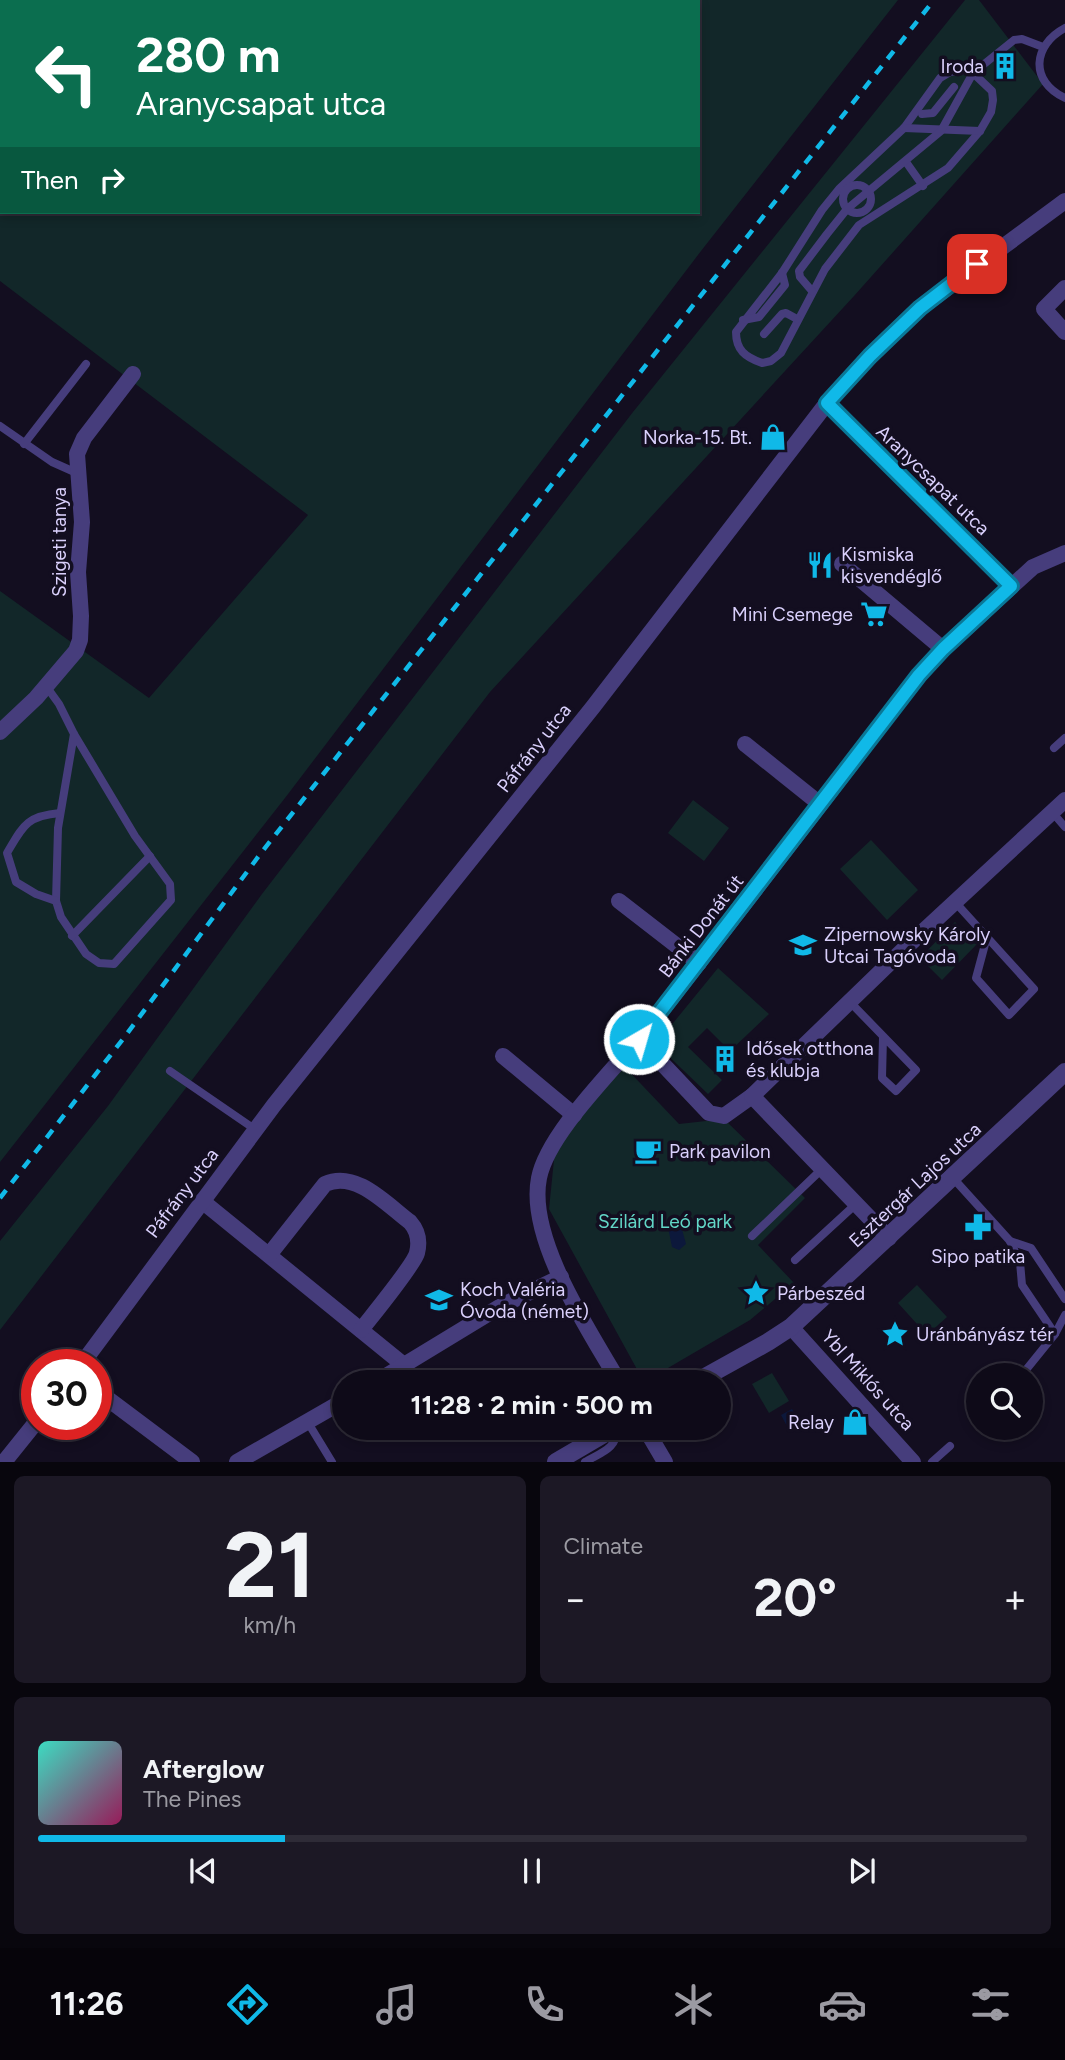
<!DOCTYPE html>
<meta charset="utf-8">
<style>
:root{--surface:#0e0a18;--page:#1c1825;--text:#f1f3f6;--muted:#9b9aa2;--line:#2e2b37;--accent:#10b9e8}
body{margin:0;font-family:Figtree,sans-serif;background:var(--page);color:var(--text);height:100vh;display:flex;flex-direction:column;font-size:26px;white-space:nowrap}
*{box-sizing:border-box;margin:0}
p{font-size:23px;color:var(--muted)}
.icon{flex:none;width:38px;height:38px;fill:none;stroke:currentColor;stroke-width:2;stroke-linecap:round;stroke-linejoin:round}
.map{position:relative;height:1462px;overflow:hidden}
.drawer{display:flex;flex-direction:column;gap:14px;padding:14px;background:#08060d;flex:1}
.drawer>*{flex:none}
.top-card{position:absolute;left:0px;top:0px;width:700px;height:214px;box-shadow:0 4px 10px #0003,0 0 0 2px var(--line);background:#0b6e4f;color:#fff;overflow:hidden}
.tools{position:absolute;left:966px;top:1363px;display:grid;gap:14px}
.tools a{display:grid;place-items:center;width:77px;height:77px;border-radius:50%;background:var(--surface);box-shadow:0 4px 10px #0003,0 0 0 2px var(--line);font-size:35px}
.speed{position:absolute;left:21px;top:1349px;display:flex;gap:14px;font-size:35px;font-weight:700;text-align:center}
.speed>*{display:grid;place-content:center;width:91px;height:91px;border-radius:50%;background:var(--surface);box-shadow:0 4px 10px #0003,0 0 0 2px var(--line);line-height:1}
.speed .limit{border:10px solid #d22;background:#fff;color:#111}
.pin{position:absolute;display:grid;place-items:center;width:60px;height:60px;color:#fff;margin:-30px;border-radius:14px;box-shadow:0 4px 10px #0006}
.me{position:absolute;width:77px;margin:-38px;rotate:38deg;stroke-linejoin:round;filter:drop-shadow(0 0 5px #0008)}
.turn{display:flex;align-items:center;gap:24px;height:147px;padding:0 21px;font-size:32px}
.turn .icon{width:91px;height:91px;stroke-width:2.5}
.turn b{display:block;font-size:49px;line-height:60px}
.then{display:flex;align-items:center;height:66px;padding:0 21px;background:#0003;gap:14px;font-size:26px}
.big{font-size:52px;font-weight:700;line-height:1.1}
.drawer .tile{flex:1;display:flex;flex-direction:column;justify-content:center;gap:10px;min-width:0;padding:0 24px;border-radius:10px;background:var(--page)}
.drawer .dial{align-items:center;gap:0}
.dial b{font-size:91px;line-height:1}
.song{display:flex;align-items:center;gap:21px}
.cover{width:84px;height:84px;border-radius:10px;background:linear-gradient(135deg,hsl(170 70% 55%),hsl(330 70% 35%))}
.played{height:7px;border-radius:4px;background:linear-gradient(90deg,var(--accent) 25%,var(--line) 25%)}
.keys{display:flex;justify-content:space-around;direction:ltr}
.heat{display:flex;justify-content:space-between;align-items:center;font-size:38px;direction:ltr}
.drawer .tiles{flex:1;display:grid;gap:14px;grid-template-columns:1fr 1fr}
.tile:last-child{grid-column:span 2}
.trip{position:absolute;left:332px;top:1370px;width:399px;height:70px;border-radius:35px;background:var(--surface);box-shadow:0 4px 10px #0003,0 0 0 2px var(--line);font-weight:700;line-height:70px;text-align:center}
.menu{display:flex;height:112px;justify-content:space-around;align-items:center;background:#06040a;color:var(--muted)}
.menu .icon{width:49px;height:49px}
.menu .current{color:var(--accent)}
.menu b{font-size:32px;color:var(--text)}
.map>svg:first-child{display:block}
.green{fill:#122729}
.water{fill:#0c183b}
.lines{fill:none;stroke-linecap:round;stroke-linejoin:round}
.service{stroke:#463d7c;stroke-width:8}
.minor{stroke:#463d7c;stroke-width:16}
.tertiary{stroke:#463d7c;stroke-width:18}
.rail{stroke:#10b9e8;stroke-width:4.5;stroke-dasharray:10 9;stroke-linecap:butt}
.route-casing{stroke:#0a7897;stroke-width:18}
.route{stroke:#10b9e8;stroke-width:12}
.labels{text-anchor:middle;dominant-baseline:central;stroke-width:7;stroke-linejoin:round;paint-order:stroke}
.poi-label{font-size:19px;fill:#dad0fc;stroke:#130e20;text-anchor:start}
.street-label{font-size:19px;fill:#dad0fc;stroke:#130e20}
.park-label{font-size:19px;fill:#62d6c7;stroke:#130e20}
</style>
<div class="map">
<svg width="1065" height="1462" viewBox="0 0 1065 1462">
<rect width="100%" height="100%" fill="#130e20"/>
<g class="green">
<polygon points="211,0 898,0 701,251 285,798 0,1162 0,591 149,698 308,515 0,281 0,73 2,212 698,212 698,2 210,2"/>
<polygon points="965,0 979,0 1043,84 854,296 490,692 0,1330 0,1241 108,1106 262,894 633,412"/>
<polygon points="693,800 729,828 704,861 668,833"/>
<polygon points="871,840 918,890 887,920 840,869"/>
<polygon points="955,922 977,944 942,980 920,958"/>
<polygon points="718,968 769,1014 730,1051 707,1028 688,1047 722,1080 708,1094 656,1044"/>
<polygon points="623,1065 679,1124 724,1119 805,1198 758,1245 794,1283 750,1320 644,1382 549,1209 555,1150"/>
<polygon points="917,1285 947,1317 927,1335 898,1303"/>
<polygon points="772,1373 789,1401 769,1413 752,1384"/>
</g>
<g class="water">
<polygon points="673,1220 680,1222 686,1244 679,1250 672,1247 668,1227"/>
<polygon points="792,1409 800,1422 788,1428 781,1415"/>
</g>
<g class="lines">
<g class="service">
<path d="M1065 28C1033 45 1029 81 1065 98"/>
<path d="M963 70 973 73 992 91 993 100 991 112 980 131 948 168 859 225 825 269 781 353 771 361 762 363C745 357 736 350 736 332L782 273 822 210 839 189 904 128 940 78 950 72Z"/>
<polyline points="922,114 933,113 954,87"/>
<polyline points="904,128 980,131"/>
<polyline points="906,162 923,186"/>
<circle cx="857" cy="199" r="14"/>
<polyline points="812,291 800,277 799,271 827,234 847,209 941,131 973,73 1014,40 1022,39 1043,47"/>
<polyline points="743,320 759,317 785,285 782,273"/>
<polyline points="764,334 782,314 786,313 797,319"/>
<polyline points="0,426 52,462 79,474"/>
<polyline points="24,444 86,364"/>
<polyline points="46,686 59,704 74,734 135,836 170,884 171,900 114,964 99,963 86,954 61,917 56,901 58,828 74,734"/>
<polyline points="1054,748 1065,738"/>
<polyline points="1052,812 1065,827"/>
<path d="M56 901 36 894 16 882 7 853C23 826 26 816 60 813"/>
<polyline points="955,902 1034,989 1009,1015 976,978 987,937"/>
<polyline points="72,936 150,856"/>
<polyline points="849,1001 916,1070 896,1091 882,1078 883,1037"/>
<polyline points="170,1071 256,1130"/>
<polyline points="953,1178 1010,1241 1020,1262 1022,1285 1055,1334 1021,1376"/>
<polyline points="752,1236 822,1169"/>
<polyline points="1010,1241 1031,1248 1065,1299"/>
<polyline points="795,1260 856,1204"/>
<polyline points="1055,1334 1065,1315"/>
<polyline points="307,1421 332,1462"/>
<path d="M585 1462C600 1453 619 1448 616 1428"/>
<polyline points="932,1462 950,1446"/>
</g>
<g class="minor">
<polyline points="1065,288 1044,309 1065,332"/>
<polyline points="827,403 1011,586"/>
<polyline points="842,564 943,649"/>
<polyline points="0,732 36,698 76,651 80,640 81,616 78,572 82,522 77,454 84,438 133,374"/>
<polyline points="745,744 820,804"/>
<polyline points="619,901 699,963"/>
<polyline points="639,1039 709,1113 724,1116 752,1096"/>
<polyline points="503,1056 574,1115"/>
<polyline points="202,1201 405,1366"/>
<polyline points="889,1238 752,1096 902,951 1065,800"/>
<path d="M269 1255 325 1184C356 1170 386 1204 410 1222 418 1231 420 1241 417 1253 414 1265 371 1317 361 1330"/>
<polyline points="791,1327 913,1462"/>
<polyline points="81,1365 274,1105 593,707 827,403 870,356 920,308 1065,201"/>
<polyline points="376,1382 501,1306 561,1277"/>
<path d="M619 1382C589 1330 527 1239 539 1178 548 1132 617 1067 647 1029 739 912 829 793 919 675L943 649 1033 567 1065 553"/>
<polyline points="96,1390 192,1462"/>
<polyline points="645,1428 665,1462"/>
<polyline points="4,1462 37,1421"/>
<polyline points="237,1462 345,1400"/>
</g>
<g class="tertiary">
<polyline points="696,1382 768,1342 791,1327 1065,1072"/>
<polyline points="556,1462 614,1428"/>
</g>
<polyline class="rail" points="0,1198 123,1039 261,853 934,0"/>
</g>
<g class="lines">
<defs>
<polyline id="route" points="639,1039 919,675 943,649 1011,586 827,403 870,356 920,308 977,264"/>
</defs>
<use href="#route" class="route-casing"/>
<use href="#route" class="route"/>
</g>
<defs>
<symbol id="building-bare" viewBox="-9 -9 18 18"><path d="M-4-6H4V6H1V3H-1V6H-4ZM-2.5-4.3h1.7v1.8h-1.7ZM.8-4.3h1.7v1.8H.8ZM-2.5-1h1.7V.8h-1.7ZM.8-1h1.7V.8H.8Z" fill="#10b9e8" stroke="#130e20" stroke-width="2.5" paint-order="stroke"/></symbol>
<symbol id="shop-bare" viewBox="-9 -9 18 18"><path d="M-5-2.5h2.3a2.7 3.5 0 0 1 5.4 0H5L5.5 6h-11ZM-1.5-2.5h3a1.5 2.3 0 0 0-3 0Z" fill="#10b9e8" stroke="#130e20" stroke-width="2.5" paint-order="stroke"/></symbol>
<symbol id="restaurant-bare" viewBox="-9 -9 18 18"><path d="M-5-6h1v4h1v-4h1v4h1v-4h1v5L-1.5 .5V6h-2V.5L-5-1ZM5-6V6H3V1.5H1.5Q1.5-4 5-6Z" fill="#10b9e8" stroke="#130e20" stroke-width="2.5" paint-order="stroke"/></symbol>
<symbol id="supermarket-bare" viewBox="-9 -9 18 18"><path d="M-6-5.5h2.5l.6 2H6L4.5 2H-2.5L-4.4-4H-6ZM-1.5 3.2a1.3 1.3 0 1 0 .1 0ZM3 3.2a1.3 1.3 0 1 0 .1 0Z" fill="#10b9e8" stroke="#130e20" stroke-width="2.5" paint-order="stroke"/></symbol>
<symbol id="school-bare" viewBox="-9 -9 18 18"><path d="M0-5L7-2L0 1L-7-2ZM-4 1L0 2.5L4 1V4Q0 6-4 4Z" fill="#10b9e8" stroke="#130e20" stroke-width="2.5" paint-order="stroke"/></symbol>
<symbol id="cafe-bare" viewBox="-9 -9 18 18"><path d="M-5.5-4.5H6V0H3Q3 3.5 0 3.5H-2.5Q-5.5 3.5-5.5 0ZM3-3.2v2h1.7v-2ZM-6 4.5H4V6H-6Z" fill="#10b9e8" stroke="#130e20" stroke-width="2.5" paint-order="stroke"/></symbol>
<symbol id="pharmacy-bare" viewBox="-9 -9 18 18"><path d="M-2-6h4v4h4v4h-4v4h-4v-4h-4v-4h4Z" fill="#10b9e8" stroke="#130e20" stroke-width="2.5" paint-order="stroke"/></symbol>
<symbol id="sight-bare" viewBox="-9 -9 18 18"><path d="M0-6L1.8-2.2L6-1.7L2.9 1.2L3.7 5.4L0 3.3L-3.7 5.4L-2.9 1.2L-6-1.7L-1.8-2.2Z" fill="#10b9e8" stroke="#130e20" stroke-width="2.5" paint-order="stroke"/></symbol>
</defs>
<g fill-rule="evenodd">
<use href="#building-bare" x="986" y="47" width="38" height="38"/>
<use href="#shop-bare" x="754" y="418" width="38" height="38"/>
<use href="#restaurant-bare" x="801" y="546" width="38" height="38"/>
<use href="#supermarket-bare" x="855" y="595" width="38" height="38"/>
<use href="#school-bare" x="784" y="926" width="38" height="38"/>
<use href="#building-bare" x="706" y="1040" width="38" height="38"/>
<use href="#cafe-bare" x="629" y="1132" width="38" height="38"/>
<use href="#pharmacy-bare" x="959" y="1208" width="38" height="38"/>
<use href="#sight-bare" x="737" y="1274" width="38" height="38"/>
<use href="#school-bare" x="420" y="1281" width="38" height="38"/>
<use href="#sight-bare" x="876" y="1315" width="38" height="38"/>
<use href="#shop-bare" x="836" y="1403" width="38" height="38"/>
</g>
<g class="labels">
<g class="poi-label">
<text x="984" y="66" text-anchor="end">Iroda</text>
<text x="752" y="437" text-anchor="end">Norka-15. Bt.</text>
<text x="841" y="554">Kismiska<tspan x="841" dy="22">kisvendéglő</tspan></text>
<text x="853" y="614" text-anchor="end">Mini Csemege</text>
<text x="824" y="934">Zipernowsky Károly<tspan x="824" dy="22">Utcai Tagóvoda</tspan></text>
<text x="746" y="1048">Idősek otthona<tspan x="746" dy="22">és klubja</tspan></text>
<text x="669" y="1151">Park pavilon</text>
<text x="978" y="1256" text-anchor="middle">Sipo patika</text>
<text x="460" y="1289">Koch Valéria<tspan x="460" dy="22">Óvoda (német)</tspan></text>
<text x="777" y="1293">Párbeszéd</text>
<text x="916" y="1334">Uránbányász tér</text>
<text x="834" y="1422" text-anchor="end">Relay</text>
</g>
<g class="street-label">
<text transform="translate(933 480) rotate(44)">Aranycsapat utca</text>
<text transform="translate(59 542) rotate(-90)">Szigeti tanya</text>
<text transform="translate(534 748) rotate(-52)">Páfrány utca</text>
<text transform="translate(701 926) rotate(-52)">Bánki Donát út</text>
<text transform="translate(915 1185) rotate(-43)">Esztergár Lajos utca</text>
<text transform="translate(182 1193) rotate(-53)">Páfrány utca</text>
<text transform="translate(868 1380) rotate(48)">Ybl Miklós utca</text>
</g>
<g class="park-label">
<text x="665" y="1221">Szilárd Leó park</text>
</g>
</g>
</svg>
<div class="tools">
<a><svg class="icon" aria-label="search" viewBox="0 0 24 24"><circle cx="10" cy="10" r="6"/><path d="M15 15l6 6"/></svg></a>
</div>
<div class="speed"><div class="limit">30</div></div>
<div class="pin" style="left:977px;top:264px;background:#d93025"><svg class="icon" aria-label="arrive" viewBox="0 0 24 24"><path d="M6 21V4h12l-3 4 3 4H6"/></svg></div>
<svg class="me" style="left:639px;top:1039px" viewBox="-20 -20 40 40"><circle r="17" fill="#10b9e8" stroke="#fff" stroke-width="3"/><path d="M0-11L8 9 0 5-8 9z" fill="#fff"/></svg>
<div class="trip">11:28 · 2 min · 500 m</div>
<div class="top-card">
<div class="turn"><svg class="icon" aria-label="left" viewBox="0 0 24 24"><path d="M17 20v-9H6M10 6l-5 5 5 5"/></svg><div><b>280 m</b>Aranycsapat utca</div></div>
<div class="then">Then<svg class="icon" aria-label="right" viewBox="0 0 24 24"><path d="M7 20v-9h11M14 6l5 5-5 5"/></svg></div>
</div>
</div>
<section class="drawer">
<div class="tiles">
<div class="tile dial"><b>21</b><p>km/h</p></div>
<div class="tile"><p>Climate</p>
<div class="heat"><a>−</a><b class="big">20°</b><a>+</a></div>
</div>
<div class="tile">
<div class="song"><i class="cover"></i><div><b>Afterglow</b><p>The Pines</p></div></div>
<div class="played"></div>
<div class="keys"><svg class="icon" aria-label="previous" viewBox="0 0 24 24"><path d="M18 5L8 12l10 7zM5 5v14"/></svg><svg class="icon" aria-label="pause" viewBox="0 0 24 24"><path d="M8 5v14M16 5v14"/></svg><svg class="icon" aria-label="next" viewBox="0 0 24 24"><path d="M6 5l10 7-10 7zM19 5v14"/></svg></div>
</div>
</div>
</section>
<nav class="menu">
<b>11:26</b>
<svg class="icon current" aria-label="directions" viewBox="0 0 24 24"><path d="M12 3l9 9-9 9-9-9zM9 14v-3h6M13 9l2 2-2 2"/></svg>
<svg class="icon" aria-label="music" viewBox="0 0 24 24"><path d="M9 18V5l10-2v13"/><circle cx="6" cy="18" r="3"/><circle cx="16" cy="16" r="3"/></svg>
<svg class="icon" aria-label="phone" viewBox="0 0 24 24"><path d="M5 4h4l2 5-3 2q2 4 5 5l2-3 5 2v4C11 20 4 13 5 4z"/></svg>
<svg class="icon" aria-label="climate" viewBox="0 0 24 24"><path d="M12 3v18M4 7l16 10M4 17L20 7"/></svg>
<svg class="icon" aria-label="car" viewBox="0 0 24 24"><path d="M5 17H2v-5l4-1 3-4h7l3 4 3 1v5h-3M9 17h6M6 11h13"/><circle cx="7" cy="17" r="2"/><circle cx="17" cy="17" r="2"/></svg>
<svg class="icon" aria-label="filters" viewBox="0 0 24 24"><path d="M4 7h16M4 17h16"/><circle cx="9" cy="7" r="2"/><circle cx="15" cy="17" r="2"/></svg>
</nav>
